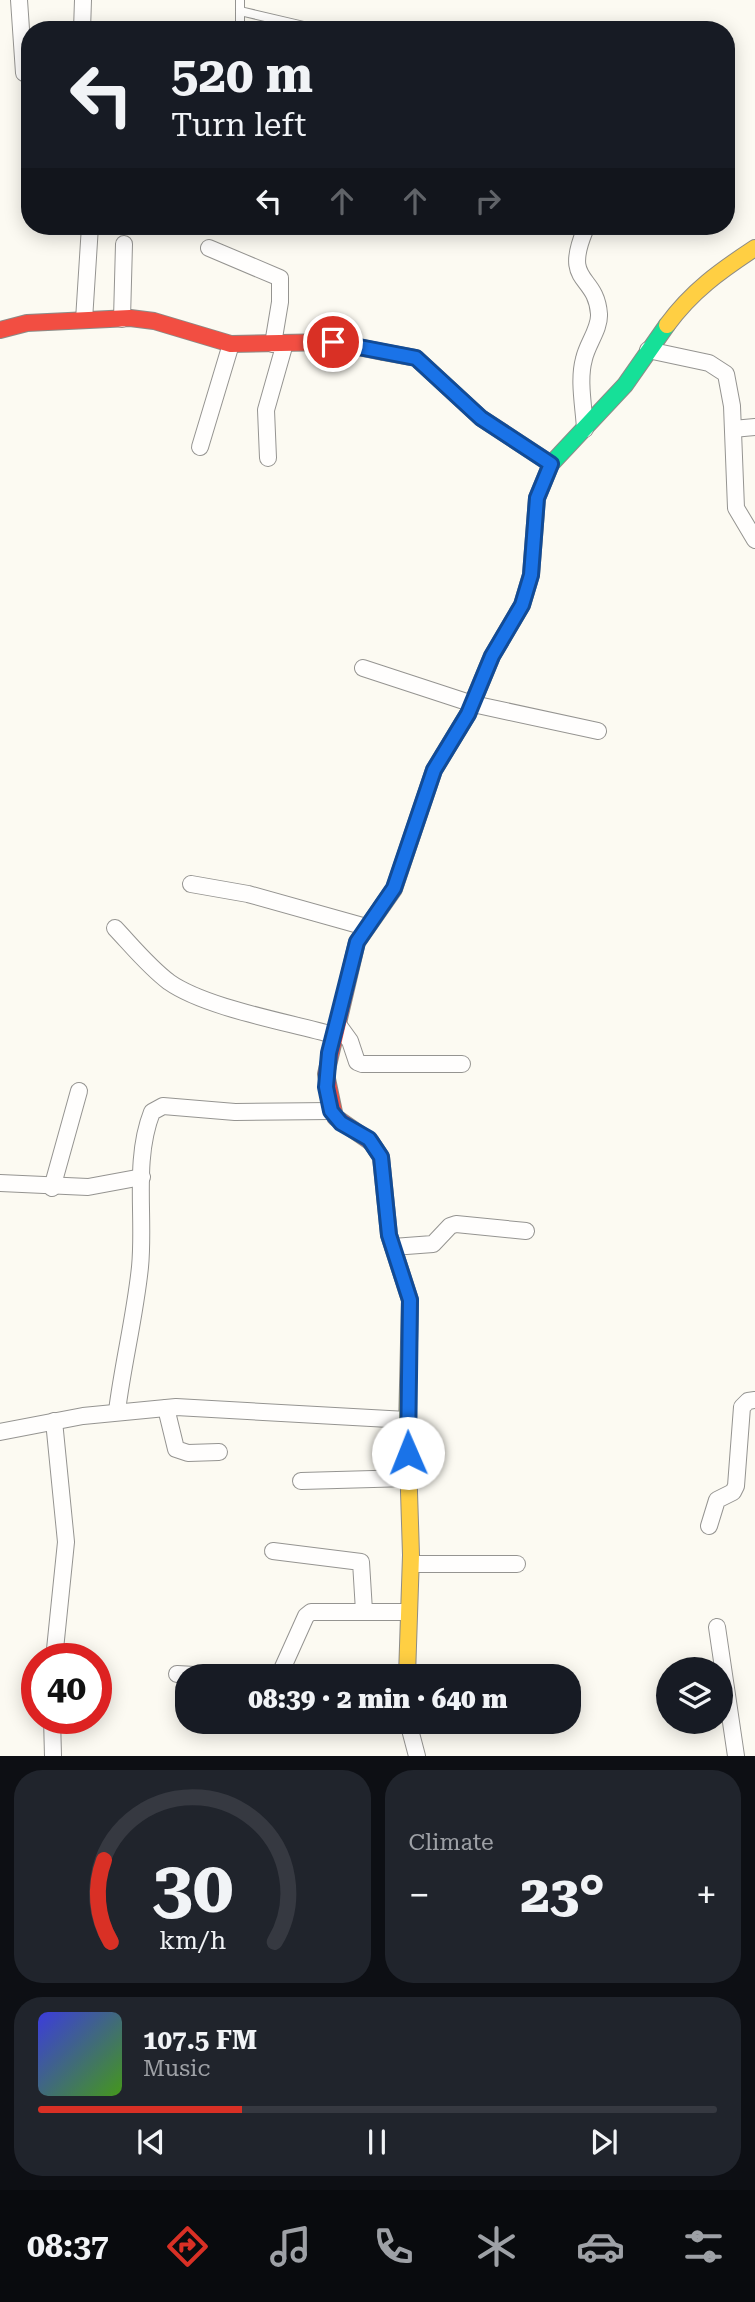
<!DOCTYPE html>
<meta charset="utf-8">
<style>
:root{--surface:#171b24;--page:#20242c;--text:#f1f3f6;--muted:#9ea1a6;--line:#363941;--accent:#d93025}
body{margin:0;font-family:"Roboto Serif",serif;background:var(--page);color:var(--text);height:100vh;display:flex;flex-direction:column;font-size:26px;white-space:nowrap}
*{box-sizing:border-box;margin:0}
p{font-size:23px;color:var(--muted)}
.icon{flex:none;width:38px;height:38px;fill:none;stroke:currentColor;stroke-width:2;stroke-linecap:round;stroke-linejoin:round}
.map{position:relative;height:1756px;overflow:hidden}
.side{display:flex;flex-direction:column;gap:14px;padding:14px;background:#0d0f14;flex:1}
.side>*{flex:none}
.hud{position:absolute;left:21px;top:21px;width:714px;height:214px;border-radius:28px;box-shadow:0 4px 18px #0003;background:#171b24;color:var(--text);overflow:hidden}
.tools{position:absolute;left:656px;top:1657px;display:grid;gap:14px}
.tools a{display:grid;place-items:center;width:77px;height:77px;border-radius:50%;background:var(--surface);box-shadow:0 4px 18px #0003;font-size:35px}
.speed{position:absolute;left:21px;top:1643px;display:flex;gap:14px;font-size:35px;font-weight:700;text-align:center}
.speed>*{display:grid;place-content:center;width:91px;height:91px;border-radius:50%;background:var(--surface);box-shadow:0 4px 18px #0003;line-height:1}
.speed .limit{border:10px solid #d22;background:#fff;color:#111}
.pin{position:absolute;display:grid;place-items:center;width:60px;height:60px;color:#fff;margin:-30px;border:4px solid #fff;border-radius:50%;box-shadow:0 2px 7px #0007}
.me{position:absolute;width:77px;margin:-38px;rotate:359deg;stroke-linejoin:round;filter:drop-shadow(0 0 5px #0008)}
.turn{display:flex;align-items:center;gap:24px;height:147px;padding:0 35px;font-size:32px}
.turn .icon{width:91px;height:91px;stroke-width:2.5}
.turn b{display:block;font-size:49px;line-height:60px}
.lanes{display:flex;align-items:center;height:66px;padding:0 35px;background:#0003;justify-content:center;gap:35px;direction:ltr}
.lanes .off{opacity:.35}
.big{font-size:52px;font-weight:800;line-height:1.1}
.side .tile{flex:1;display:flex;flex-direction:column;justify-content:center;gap:10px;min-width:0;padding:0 24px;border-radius:28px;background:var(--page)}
.side .dial{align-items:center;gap:0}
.dial svg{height:182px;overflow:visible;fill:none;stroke:var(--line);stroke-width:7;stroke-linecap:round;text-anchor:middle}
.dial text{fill:var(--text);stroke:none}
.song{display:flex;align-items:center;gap:21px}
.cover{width:84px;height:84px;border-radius:10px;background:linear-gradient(135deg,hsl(240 70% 55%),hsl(100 70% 35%))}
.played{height:7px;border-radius:4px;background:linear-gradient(90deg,var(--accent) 30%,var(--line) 30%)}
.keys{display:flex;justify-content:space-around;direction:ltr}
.heat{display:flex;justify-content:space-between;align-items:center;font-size:38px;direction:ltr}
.side .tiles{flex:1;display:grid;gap:14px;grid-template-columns:1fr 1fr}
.tile:last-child{grid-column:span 2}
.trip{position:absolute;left:175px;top:1664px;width:406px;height:70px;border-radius:28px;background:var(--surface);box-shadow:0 4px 18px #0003;font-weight:800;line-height:70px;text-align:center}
.tabs{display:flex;height:112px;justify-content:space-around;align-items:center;background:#090b0e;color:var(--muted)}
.tabs .icon{width:49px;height:49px}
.tabs .current{color:var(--accent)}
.tabs b{font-size:32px;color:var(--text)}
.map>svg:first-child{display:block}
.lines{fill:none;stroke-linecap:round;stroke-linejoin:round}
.lane-casing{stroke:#959491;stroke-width:10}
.street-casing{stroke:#959491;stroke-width:18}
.fast-casing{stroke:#8c8b87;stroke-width:18}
.slow-casing{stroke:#8c8b87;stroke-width:18}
.jam-casing{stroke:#8c8b87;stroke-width:18}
.lane{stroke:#fffefd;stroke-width:8}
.street{stroke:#fffefd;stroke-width:16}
.fast{stroke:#16e098;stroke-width:16}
.slow{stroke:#ffcf43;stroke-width:16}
.jam{stroke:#f24e42;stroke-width:16}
.route-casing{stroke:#114b97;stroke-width:18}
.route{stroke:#1a73e8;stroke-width:12}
</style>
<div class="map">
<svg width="755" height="1756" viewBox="0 0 755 1756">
<rect width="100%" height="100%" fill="#fcfaf2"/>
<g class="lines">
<defs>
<g id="lane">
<polyline points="240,0 240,30"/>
<polyline points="240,11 321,30"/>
</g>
<g id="street">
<polyline points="19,0 24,73"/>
<polyline points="82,30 83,0"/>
<polyline points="209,248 280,278 280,302 273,344"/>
<polyline points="122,319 124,244"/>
<polyline points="84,320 90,226"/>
<polyline points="648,350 709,363 726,374 732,406 736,508 755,540"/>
<path d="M585 429C584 408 578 380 584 359 587 344 600 329 599 314 596 273 562 285 585 230"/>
<polyline points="733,429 755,427"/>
<polyline points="200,447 231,344"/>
<polyline points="268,458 266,410 285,343"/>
<polyline points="363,668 473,704 598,731"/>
<polyline points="191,884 248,894 366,927"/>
<path d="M115 928C132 946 149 967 169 982 206 1008 288 1022 333 1035"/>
<polyline points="337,1023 350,1041 357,1062 362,1064 462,1064"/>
<polyline points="0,1183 88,1187 142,1177"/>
<polyline points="52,1188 79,1091"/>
<polyline points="393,1247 433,1244 450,1226 456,1224 526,1231"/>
<polyline points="166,1408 176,1449 188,1453 219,1452"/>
<path d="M117 1411C123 1363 135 1316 140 1267 145 1217 133 1160 152 1112L163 1106 235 1112 331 1111"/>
<polyline points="54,1421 66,1542 54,1659"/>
<polyline points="0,1432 83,1416 176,1407 407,1420"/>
<polyline points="301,1481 409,1478"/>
<polyline points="709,1526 717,1500 733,1492 736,1486 742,1407 748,1401 755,1400"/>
<polyline points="273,1551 361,1562 364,1611"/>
<polyline points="411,1564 517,1564"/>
<polyline points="717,1627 736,1756"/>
<polyline points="177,1674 212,1676"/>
<polyline points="279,1676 306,1616 311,1612 409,1612"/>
<polyline points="52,1718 53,1756"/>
<polyline points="408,1722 417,1756"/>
</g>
<g id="fast">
<polyline points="383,352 416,358 481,418 551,464"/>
<polyline points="468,714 492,656 522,605 531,575 537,498 551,464 625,385 667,325"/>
</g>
<g id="slow">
<path d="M667 325C692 291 720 271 755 248"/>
<polyline points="371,1142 381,1157 389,1235 410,1300 407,1428 411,1555 407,1676"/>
</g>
<g id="jam">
<polyline points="0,330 27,323 130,318 154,321 231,344 333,342 383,352"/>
<polyline points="371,1142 335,1117 326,1074 357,942 394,889 434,770 468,714"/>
</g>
</defs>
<use href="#lane" class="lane-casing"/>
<use href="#street" class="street-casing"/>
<use href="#fast" class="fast-casing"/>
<use href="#slow" class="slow-casing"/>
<use href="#jam" class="jam-casing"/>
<use href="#lane" class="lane"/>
<use href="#street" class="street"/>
<use href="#fast" class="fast"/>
<use href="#slow" class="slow"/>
<use href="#jam" class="jam"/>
</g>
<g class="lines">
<defs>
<polyline id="route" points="333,342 416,358 481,418 551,464 537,498 531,575 522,605 492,656 468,714 434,770 394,888 357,942 329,1053 326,1087 331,1111 341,1123 369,1139 381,1157 389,1235 410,1300 408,1453"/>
</defs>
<use href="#route" class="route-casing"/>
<use href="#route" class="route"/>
</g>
</svg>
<div class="tools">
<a><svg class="icon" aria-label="layers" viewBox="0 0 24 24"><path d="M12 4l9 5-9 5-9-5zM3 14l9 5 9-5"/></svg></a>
</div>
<div class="speed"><div class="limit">40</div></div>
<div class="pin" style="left:333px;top:342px;background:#d93025"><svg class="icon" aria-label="arrive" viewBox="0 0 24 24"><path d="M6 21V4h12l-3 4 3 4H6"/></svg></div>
<svg class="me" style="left:408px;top:1453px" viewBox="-20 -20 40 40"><circle r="19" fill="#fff"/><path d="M0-13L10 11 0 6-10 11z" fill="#1a73e8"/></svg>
<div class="trip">08:39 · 2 min · 640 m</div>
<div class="hud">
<div class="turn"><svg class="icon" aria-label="left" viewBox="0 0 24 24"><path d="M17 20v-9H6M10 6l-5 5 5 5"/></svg><div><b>520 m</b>Turn left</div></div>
<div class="lanes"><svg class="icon" aria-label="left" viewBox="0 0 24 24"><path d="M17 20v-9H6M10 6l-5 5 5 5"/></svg><svg class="icon off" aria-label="ahead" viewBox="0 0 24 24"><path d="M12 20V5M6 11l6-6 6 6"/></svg><svg class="icon off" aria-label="ahead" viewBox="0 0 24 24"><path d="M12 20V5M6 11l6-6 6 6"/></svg><svg class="icon off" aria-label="right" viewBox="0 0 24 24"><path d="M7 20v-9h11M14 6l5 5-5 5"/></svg></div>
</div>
</div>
<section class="side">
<div class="tiles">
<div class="tile dial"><svg viewBox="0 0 100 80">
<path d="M14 69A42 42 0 1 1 86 69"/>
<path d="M14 69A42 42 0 0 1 11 33" stroke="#d93025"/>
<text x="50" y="56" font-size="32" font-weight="700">30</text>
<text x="50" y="72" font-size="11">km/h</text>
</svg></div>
<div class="tile"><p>Climate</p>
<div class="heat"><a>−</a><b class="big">23°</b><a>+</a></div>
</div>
<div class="tile">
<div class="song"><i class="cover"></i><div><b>107.5 FM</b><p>Music</p></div></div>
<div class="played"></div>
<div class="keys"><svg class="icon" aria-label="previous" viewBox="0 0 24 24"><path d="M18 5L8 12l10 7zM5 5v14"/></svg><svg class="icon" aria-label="pause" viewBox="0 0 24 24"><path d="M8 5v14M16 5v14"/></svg><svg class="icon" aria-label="next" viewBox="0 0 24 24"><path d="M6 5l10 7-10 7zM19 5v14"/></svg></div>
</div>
</div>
</section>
<nav class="tabs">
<b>08:37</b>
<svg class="icon current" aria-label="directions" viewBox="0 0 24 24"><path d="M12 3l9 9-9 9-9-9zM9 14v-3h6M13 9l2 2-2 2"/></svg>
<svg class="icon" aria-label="music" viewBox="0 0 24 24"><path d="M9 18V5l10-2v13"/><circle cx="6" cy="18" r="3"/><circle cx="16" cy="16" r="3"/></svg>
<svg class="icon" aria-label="phone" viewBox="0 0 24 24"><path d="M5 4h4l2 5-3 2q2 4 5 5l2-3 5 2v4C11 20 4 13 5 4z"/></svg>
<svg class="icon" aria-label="climate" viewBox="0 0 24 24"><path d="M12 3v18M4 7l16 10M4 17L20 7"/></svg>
<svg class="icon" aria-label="car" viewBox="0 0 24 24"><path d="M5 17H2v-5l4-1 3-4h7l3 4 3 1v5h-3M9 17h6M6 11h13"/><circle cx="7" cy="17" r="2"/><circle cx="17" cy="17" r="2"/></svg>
<svg class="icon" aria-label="filters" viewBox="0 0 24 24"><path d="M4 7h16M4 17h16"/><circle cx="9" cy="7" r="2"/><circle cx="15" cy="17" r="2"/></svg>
</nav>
